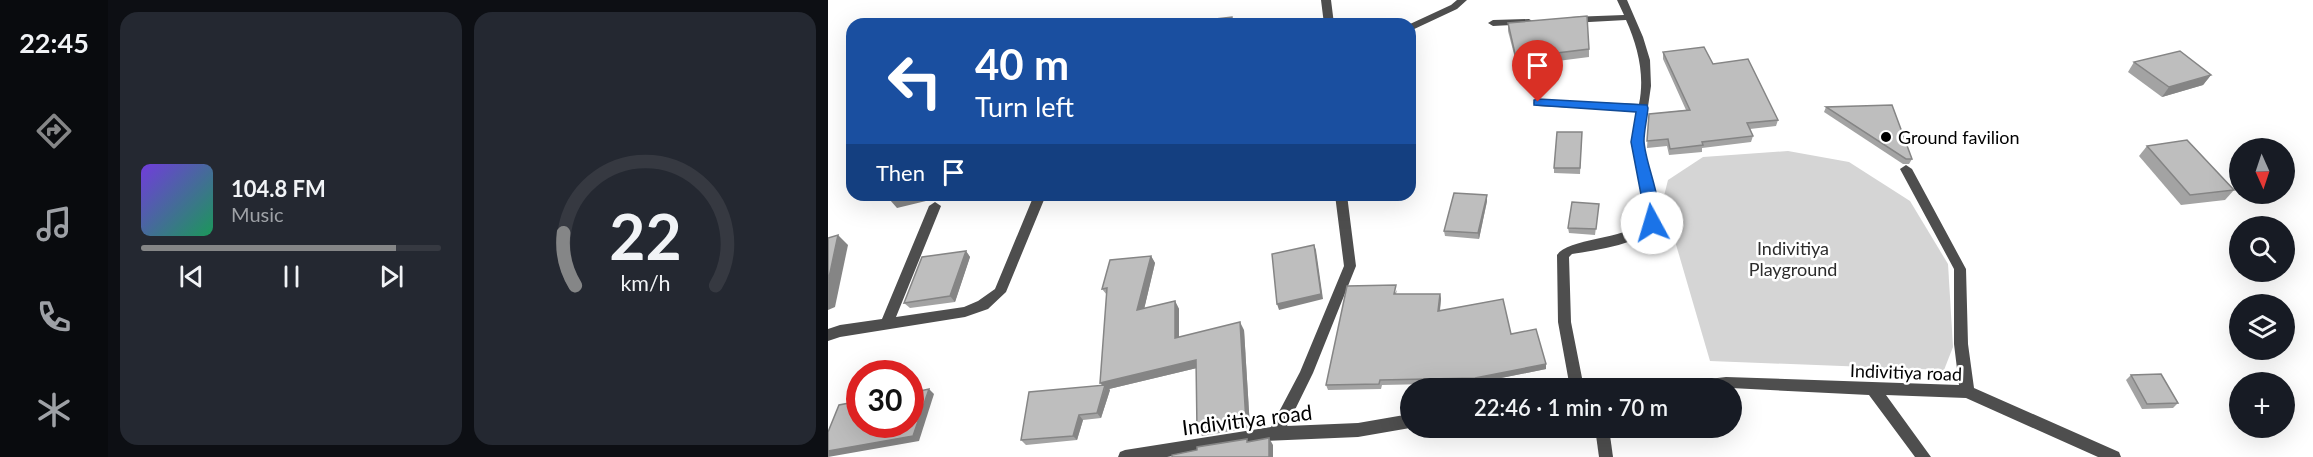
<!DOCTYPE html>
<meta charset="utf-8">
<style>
:root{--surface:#171b24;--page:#242831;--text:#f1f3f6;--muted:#9ea1a6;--line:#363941;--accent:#858687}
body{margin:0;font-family:Lato,sans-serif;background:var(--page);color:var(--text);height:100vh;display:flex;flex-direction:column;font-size:22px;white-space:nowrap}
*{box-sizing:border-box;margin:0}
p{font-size:20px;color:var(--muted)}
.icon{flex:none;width:33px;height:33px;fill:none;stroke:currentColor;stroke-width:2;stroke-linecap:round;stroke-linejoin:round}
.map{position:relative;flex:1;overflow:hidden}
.drawer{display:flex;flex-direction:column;gap:12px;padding:12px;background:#0d0f14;width:720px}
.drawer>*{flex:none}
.banner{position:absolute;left:18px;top:18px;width:570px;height:183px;border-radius:18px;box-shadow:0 6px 24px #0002;background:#1a4fa0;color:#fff;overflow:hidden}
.needle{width:39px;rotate:177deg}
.fabs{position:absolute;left:1401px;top:138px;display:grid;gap:12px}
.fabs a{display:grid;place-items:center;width:66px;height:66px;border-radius:50%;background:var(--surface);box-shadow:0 6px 24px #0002;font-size:30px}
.speed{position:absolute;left:18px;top:360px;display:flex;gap:12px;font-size:30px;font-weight:700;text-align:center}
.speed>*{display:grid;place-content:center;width:78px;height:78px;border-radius:50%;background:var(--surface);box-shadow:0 6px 24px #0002;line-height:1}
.speed .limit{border:9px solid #d22;background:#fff;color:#111}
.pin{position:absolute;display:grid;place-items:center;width:51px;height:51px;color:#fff;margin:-62px -26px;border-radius:50% 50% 50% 0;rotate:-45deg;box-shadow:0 0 6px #0007}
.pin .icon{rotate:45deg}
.me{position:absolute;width:66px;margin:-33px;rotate:354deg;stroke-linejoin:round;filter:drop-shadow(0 0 4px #0008)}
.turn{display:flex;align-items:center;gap:21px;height:126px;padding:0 30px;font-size:27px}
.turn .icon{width:78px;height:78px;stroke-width:2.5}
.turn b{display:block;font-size:42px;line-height:51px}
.then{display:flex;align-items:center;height:57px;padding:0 30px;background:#0003;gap:12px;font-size:22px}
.drawer .widget{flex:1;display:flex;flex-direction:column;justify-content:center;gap:9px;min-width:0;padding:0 21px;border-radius:18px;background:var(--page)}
.drawer .dial{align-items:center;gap:0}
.dial svg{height:156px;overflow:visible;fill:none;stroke:var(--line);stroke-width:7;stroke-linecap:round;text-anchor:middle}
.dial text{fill:var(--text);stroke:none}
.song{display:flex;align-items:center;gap:18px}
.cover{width:72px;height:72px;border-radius:9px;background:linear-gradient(135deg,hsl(260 70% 55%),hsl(150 70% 35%))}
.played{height:6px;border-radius:3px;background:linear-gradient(90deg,var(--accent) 85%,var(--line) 85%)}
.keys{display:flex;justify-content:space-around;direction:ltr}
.drawer .tiles{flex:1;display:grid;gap:12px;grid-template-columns:repeat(2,1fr)}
.trip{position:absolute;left:572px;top:378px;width:342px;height:60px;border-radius:30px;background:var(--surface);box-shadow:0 6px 24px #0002;font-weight:600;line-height:60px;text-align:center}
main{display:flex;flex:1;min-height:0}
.dock{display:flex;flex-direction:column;width:108px;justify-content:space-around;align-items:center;background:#090b0e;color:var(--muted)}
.dock .icon{width:42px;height:42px}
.dock .selected{color:var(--accent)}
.dock b{font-size:27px;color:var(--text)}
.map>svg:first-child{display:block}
.green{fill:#d5d5d5}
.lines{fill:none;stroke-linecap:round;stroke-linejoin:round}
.street{fill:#4e4e4e;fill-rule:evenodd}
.wall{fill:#a3a3a3}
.shaded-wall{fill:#858585}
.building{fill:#bebebe;stroke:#858585;stroke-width:1.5}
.route{fill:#1a73e8;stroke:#114b97;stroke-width:1.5}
.poi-dot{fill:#000;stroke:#fff;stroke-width:2}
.labels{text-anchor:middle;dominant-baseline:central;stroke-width:5;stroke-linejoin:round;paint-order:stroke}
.poi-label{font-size:18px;fill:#000;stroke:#fff;text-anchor:start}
.park-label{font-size:18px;fill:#2c2c2c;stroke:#fff}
.street-label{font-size:18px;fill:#000;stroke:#fff}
.near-street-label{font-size:21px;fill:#000;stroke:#fff}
</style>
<main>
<nav class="dock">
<b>22:45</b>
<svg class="icon selected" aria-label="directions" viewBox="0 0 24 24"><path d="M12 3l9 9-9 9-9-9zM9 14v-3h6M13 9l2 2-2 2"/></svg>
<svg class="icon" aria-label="music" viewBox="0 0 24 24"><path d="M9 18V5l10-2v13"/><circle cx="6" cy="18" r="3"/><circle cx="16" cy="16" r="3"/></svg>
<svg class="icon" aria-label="phone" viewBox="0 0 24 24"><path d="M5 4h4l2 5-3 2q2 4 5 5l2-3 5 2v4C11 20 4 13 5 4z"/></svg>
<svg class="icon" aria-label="climate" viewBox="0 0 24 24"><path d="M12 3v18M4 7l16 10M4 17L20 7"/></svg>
</nav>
<section class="drawer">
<div class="tiles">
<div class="widget">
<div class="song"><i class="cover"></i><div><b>104.8 FM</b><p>Music</p></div></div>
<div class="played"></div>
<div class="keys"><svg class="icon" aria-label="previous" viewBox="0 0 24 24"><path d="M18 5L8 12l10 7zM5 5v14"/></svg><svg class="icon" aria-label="pause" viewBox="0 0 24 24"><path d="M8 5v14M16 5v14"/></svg><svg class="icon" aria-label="next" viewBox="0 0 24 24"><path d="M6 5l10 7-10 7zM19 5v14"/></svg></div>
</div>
<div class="widget dial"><svg viewBox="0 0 100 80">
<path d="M14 69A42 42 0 1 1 86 69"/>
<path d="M14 69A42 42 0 0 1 8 42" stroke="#858687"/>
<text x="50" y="56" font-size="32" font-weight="700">22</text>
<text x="50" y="72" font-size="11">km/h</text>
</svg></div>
</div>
</section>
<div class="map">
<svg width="1485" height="457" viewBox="0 0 1485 457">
<rect width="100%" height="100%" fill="#fff"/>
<polygon class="green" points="960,151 1021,162 1082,201 1120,264 1125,347 1116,370 882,361 835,200 840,180 875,157"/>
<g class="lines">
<g class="street">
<polygon points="493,0 503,0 506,24 496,24"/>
<polygon points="629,0 639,0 629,9 582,31 582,24 623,5"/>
<path d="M789 0H799L815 37 822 60 823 86 815 141 830 223C816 244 768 250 744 254L741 257 743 322 756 388H742L730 322 729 255C740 238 795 240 818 221 814 184 799 149 809 111L710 106 705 103 710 100 811 104C817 75 810 47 798 20L743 23 738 20 743 17 796 15Z"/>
<polygon points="701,19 706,22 704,24 665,26 660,23 665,20"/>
<polygon points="1078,165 1084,169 1138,269 1140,344 1146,388 1291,452 1293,457 1270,457 1138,398 1058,395 1103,457 1087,457 1041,395 903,388 848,388 850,384 855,382 898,377 1131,385 1126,344 1126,269 1072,169"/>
<polygon points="206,195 218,195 178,292 160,309 137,317 12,337 0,341 0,329 12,325 54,319 101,206 107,202 113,206 68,317 136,307 150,301 167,289"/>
<polygon points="507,195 519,195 528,266 485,373 459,426 530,423 582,414 582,428 530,437 437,441 339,457 290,457 292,452 297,450 443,427 472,372 516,266"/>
<polygon points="767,428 781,428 785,457 771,457"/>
</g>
</g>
<g class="wall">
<polygon points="680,23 761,49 761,57 689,66 680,31"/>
<polygon points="835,52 885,64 950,120 948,126 922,129 925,136 923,142 874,148 874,152 841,155 839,146 819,148 821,114 858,110 835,59"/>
<polygon points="1306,62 1383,75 1375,85 1334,97 1300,72"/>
<polygon points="998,107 1084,159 1081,164 1075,164 996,112"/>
<polygon points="754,132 752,174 726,173 726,168"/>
<polygon points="1319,146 1406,190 1397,200 1353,205 1311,156"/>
<polygon points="659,195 659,201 651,239 617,236 616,231"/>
<polygon points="771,204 767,235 741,233 740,228"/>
<polygon points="138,251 142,257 127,302 82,308 76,303"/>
<polygon points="323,256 327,263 316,309 347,301 351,309 351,337 416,330 422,428 374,436 369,429 369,368 281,389 282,390 273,418 255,420 249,440 198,445 193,440 275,385 272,383 279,295 274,289"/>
<polygon points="569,290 568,294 612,294 613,299 612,311 683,334 718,364 718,369 648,383 554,385 553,389 500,390 498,385"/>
<polygon points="1303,375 1350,403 1345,408 1314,409 1298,380"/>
</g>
<g class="shaded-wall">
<polygon points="1383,75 1375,85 1334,97 1341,87"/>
<polygon points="85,195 99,195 98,201 69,208 62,200"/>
<polygon points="659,195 659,201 651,239 650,233"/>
<polygon points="10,235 20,245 7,307 0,310 0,282"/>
<polygon points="486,245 488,250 495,299 451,310 449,304"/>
<polygon points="138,251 142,257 127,302 122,296"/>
<polygon points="323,256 327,263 314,318 309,310"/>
<polygon points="612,294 613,299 611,316 610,311"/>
<polygon points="347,301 351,309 351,345 347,338"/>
<polygon points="412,322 416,330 422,428 418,422"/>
<polygon points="368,360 373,367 281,389 282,390 273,418 269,413 277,388 272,383"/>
<polygon points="718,364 718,369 648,383 647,378"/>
<polygon points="101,389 106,394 91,441 0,457 0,451"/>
<polygon points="251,415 255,420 249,440 245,436"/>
<polygon points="441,438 445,445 445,457 441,457"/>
</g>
<g class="building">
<polygon points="759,16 761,49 688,58 680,23"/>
<polygon points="404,17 404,24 370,24 370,21"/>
<polygon points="876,47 885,64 920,59 950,120 919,123 925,136 874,142 875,145 842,149 840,139 819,141 821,114 862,110 835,52"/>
<polygon points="1352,51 1383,75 1341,87 1306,62"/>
<polygon points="1064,105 1084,159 1078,159 998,107"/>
<polygon points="729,132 754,132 752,168 726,168"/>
<polygon points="1359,140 1406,190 1362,195 1319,146"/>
<polygon points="626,193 659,195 650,233 616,231"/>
<polygon points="64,195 85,195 62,200"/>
<polygon points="744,202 771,204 768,229 740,228"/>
<polygon points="10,235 0,282 0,238"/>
<polygon points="486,245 493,294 449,304 444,254"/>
<polygon points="138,251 122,296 76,303 94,257"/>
<polygon points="323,256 309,310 347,301 347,338 412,322 418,422 369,429 368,360 272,383 279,288 274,289 282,260"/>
<polygon points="568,285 566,294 612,294 610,311 675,299 683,334 708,329 718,364 647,378 552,380 551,384 498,385 519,286"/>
<polygon points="1333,374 1350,403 1319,404 1303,375"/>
<polygon points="277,385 269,413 251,415 245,436 193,440 201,392"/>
<polygon points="101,389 85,436 0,451 0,432 11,405 32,401 32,424 82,424 82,393"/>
<polygon points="441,438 441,457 344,457 344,455 369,450 369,447 419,439 419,442"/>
</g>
<path class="route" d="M710 99 819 105 820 108C819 119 816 131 816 141 817 165 838 205 828 226H819L803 142 808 112 706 105V100Z"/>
<circle class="poi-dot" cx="1058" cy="137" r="6"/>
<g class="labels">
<g class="poi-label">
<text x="1070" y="137">Ground favilion</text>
</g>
<g class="park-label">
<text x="965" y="248">Indivitiya<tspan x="965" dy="21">Playground</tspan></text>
</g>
<g class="street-label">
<text transform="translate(1078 372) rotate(2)">Indivitiya road</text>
</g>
<g class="near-street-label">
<text transform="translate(419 419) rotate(-7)">Indivitiya road</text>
</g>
</g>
</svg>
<div class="fabs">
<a><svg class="needle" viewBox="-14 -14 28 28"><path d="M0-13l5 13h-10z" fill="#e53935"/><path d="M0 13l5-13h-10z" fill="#9ea1a6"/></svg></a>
<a><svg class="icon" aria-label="search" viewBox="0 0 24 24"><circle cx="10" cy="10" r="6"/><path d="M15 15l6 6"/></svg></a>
<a><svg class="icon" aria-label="layers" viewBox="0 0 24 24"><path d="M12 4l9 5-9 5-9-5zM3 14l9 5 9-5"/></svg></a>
<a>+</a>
</div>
<div class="speed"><div class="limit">30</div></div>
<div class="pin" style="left:710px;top:102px;background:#d93025"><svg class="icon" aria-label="arrive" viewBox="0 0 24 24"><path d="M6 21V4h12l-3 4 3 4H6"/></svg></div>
<svg class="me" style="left:824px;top:223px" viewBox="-20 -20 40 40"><circle r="19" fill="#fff"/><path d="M0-13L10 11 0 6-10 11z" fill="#1a73e8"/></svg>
<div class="trip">22:46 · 1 min · 70 m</div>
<div class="banner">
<div class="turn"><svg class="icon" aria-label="left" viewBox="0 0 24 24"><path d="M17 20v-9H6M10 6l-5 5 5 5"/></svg><div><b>40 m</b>Turn left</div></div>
<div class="then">Then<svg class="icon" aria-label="arrive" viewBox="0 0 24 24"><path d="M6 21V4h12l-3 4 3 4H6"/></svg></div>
</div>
</div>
</main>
